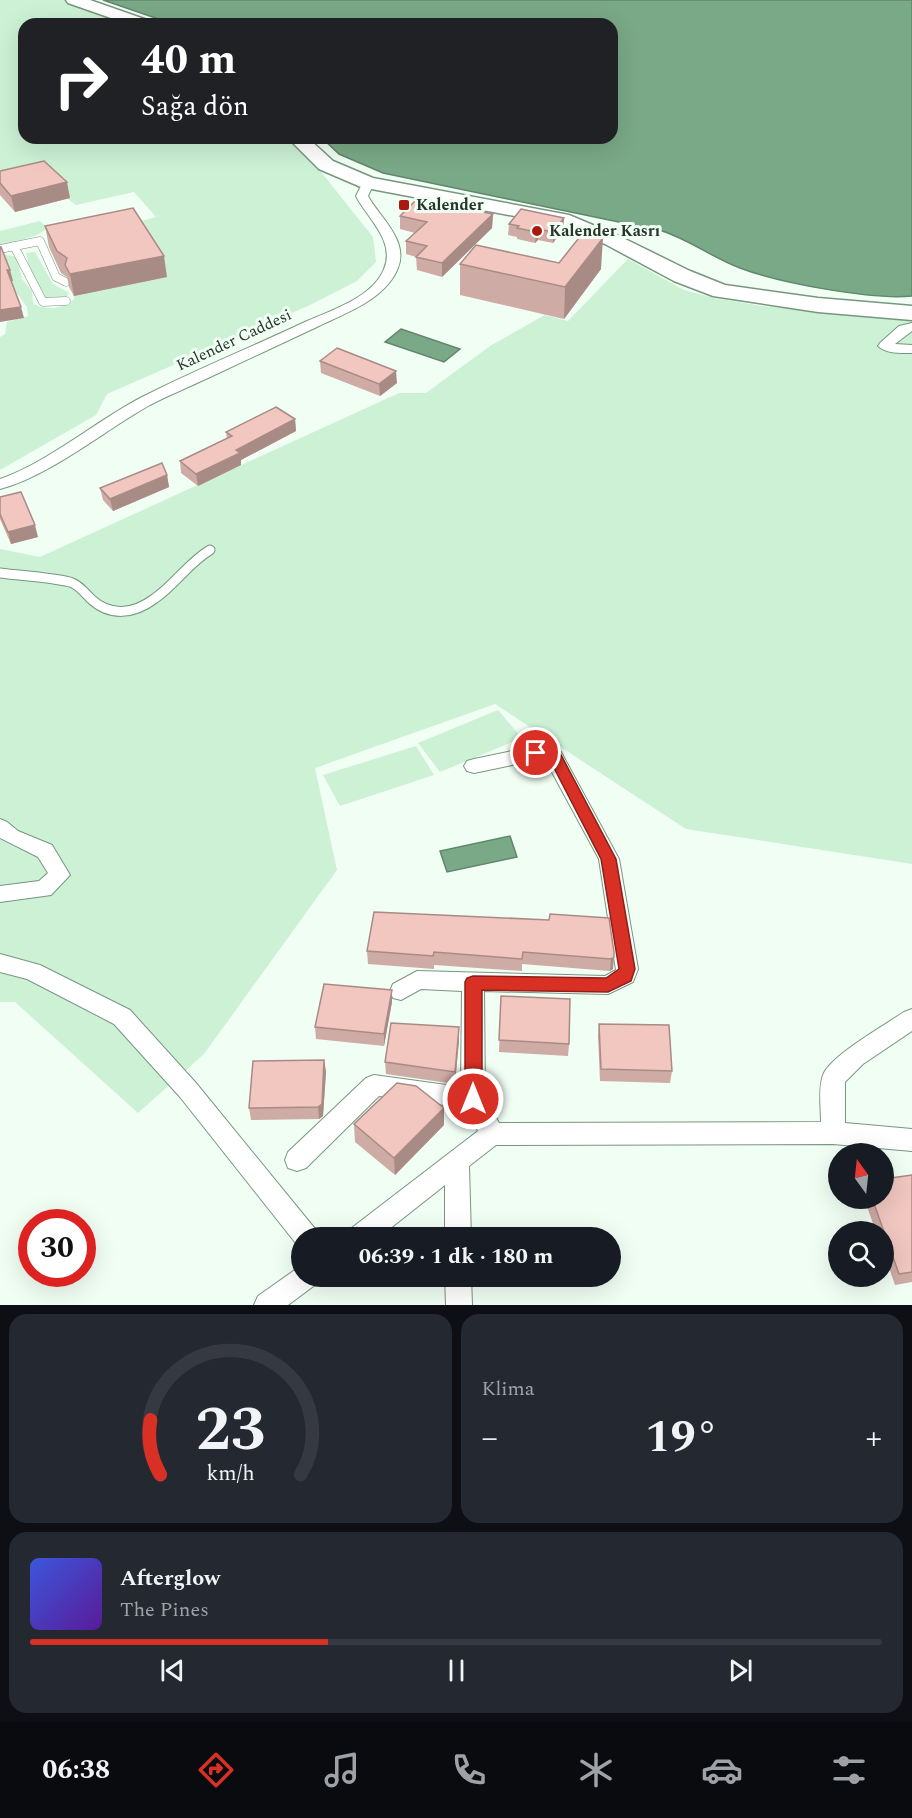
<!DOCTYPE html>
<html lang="tr">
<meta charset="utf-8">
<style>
:root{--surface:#171b24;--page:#242831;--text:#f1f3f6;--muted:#9ea1a6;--line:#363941;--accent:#d93025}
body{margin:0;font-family:Spectral,serif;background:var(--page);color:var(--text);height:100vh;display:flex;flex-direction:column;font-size:22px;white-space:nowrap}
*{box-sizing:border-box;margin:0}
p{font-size:20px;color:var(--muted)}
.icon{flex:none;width:33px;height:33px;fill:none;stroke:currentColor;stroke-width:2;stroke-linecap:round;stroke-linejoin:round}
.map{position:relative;height:1305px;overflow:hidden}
.sheet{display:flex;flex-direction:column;gap:9px;padding:9px;background:#0d0f14;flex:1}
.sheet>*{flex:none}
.banner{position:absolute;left:18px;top:18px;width:600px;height:126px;border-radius:18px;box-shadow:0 6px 24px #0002;background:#202124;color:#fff;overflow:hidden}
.needle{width:39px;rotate:345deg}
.tools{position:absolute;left:828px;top:1143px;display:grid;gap:12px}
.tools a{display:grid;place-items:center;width:66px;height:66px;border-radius:50%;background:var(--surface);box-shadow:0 6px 24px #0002;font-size:30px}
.speed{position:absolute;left:18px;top:1209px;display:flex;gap:12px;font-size:30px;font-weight:700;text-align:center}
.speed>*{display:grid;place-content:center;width:78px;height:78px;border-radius:50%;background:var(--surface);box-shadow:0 6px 24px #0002;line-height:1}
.speed .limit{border:9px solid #d22;background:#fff;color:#111}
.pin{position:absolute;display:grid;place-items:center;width:51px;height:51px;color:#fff;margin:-26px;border:3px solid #fff;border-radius:50%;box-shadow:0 2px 6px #0007}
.me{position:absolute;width:66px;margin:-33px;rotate:0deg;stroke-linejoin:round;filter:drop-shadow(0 0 4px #0008)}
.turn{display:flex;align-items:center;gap:21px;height:126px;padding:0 24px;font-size:27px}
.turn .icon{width:78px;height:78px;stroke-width:2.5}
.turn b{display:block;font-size:42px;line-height:51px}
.big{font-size:45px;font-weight:700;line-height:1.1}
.sheet .tile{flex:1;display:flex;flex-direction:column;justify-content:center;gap:9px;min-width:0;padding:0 21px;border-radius:18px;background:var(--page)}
.sheet .dial{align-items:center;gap:0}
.dial svg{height:156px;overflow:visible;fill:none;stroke:var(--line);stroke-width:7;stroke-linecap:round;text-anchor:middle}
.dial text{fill:var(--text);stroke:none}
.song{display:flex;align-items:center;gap:18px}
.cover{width:72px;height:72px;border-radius:9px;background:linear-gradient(135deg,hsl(230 70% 55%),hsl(270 70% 35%))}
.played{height:6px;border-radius:3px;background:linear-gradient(90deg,var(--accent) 35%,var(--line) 35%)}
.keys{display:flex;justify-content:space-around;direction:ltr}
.heat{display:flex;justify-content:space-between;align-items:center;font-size:33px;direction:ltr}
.sheet .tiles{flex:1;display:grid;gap:9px;grid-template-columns:1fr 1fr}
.tile:last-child{grid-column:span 2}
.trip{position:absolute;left:291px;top:1227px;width:330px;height:60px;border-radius:30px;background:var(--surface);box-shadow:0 6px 24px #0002;font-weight:700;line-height:60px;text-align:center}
.dock{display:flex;height:96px;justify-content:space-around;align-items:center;background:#090b0e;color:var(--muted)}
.dock .icon{width:42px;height:42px}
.dock .selected{color:var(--accent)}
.dock b{font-size:27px;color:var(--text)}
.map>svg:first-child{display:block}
.green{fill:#ccf1d5}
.water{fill:#7aa987;stroke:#61866c;stroke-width:1.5}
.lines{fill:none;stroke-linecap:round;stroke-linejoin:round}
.lane-far1-casing{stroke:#77967f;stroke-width:9}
.lane-casing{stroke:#77967f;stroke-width:11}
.street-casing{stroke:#77967f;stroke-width:2}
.primary-casing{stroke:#77967f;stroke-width:3}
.lane-far1{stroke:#fff;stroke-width:8}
.lane{stroke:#fff;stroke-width:9}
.street{fill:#fff;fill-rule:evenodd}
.primary{fill:#fff;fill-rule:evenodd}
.wall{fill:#cfaba5}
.shaded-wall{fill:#a98b86}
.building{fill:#f1c7c0;stroke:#a98b86;stroke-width:1.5}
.route{fill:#d93025;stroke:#8d1f18;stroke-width:1.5}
.poi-dot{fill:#aa180f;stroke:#f1fef4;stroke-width:2}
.labels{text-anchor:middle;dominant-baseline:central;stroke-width:6;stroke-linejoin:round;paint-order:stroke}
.far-poi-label{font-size:16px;font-weight:bold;fill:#28352c;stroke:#f1fef4;text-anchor:start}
.far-street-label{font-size:16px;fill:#28352c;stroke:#f1fef4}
</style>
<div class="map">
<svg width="912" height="1305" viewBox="0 0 912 1305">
<rect width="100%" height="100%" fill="#f1fef4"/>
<g class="green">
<path d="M0 0H71L128 24H24V138H294L373 237 376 262 357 281 310 305 107 394 96 415 0 470V337L5 334 7 322 28 316 27 307 17 293H14L2 254 17 257 22 279 32 291 33 304C47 310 63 310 74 299V296L167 277 98 233 156 217 134 192 76 205 23 166 0 171Z"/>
<polygon points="40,221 48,228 37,235 0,247 0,231"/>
<polygon points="35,252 53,284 69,293 63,302 48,304 36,301 42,294 40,287 33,283 26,253"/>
<polygon points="628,259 684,290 714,298 762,306 912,319 912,864 686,829 495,704 315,768 337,870 204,1054 138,1113 15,1002 0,1002 0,549 40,557 399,393 426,393 490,346 545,315 568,321"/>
<polygon points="498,710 522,738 440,772 418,743"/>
<polygon points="416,746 434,775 340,806 323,775"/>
</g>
<g class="water">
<path d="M103 0H912V296C872 300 779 283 740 268 713 258 690 240 662 231L383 173 339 154 322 138H612V24H173Z"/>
<polygon points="401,329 460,349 444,362 385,342"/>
<polygon points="510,836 517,857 447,872 440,851"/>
</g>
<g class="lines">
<defs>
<g id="lane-far1">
<polyline points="14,246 43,302 66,301"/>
<polyline points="0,249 40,241 56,277 66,282"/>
</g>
<path id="lane" d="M0 573C23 576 47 577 70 582 78 584 85 593 91 599 110 617 134 614 154 599 175 585 188 563 210 550"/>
<g id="street">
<path d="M368 179 374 183 368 196C380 218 409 240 398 268 386 299 346 313 319 326 282 343 245 361 208 378 189 387 169 395 150 405 105 430 48 477 0 489V479C47 463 96 421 142 397 195 370 252 347 307 321 332 310 373 297 384 269 396 241 367 218 356 196L364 180Z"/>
<path d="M912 323V331L895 344 912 345V353C900 353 887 354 878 346L880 343 899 326Z"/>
<path d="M536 746 561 752 619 859 638 969 633 982 608 994 484 991 485 1098 499 1123 821 1122C821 1108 818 1088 823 1075 830 1056 885 1025 904 1012L912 1009V1031L863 1064 845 1082V1123L912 1129V1151L833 1144 496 1145 469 1166 471 1238H445V1185L378 1238H346L349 1230 478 1131 466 1108 379 1096 306 1168 297 1171 288 1168 285 1160 288 1152 366 1078 374 1075 461 1087 462 991 421 989 401 1000 393 998 390 991 393 984 417 971 605 976 616 970 599 859 547 763 536 760 474 773 467 771 464 766 467 761 474 759Z"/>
<polygon points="0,819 7,822 18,831 52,845 70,875 51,895 0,902 0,886 39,881 48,873 38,857 0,838"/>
<polygon points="0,954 40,965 130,1010 196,1083 316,1230 319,1238 302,1238 302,1248 298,1246 180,1097 114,1024 27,979 0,972"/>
<polygon points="302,1265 302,1276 319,1276 315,1285 288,1305 254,1305 258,1296"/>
<polygon points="445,1276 471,1276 472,1305 446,1305"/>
</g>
<g id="primary">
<polygon points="66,0 90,0 150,21 152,24 128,24 68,3"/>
<polygon points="288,138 308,138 333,161 373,178 569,215 619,236 690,271 725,285 818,298 912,306 912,320 818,312 713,296 674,281 605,244 557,224 361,187 319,169"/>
</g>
</defs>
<use href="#lane-far1" class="lane-far1-casing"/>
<use href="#lane" class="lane-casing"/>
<use href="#street" class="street-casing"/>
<use href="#primary" class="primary-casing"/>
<use href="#lane-far1" class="lane-far1"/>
<use href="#lane" class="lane"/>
<use href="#street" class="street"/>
<use href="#primary" class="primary"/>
</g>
<g class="wall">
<polygon points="0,171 70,198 15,212 0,195"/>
<polygon points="482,212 493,214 492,228 442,277 417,270 416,257 406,254 406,241 415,233 400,229 400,216"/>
<polygon points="564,218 563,229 553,243 538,240 535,243 517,239 517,237 508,235 509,224"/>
<polygon points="45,226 167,277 74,296 69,287 67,277 61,273 49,247"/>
<polygon points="559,263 601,269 564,319 460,295 460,264"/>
<polygon points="320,361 397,383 380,396 321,373"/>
<polygon points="295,419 296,431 241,460 241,465 198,486 181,473 180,461 227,438 226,432"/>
<polygon points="167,475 169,487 113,511 103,500 100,488"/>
<polygon points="0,497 38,537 11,544 0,519"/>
<polygon points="609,918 613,969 610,971 522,964 522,971 434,965 434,969 368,964 367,951 549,920"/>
<polygon points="501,996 569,1044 568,1056 499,1052"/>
<polygon points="392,1002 384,1046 316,1039 315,1027"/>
<polygon points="599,1024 672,1071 670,1083 600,1081 598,1036"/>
<polygon points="459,1040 455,1084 386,1074 385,1062"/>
<polygon points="324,1060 326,1072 323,1116 319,1119 251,1120 249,1108"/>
<polygon points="354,1124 444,1125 395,1175 355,1142"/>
<polygon points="912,1175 912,1282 895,1285 884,1253 884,1232 876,1232 864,1198 884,1198"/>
</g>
<g class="shaded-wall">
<polygon points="67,182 70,198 15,212 11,196"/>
<polygon points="493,214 492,228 442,277 442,263"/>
<polygon points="564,218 563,229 553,243 553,232"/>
<polygon points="538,229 538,240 535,243 536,232"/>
<polygon points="603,238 601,269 564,319 565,287"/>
<polygon points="164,256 167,277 74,296 70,274"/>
<polygon points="7,270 10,270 13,281 9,282"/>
<polygon points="21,307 24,318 0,322 0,310"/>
<polygon points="396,371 397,383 380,396 379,384"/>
<polygon points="295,419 296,431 241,460 241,465 198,486 196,474 236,450"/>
<polygon points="167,475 169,487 113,511 110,499"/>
<polygon points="35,525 38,537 11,544 8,532"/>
<polygon points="614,957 613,969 610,971 611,959"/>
<polygon points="392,990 392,1002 384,1046 384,1034"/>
<polygon points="459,1027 459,1040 455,1084 455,1072"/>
<polygon points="324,1060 326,1072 323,1116 319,1119 318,1107"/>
<polygon points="444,1108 444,1125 395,1175 394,1158"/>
</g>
<g class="building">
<polygon points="44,161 67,182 11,196 0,183 0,171"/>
<polygon points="418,198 447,204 451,200 482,207 478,211 493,214 442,263 416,257 427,246 406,241 427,222 400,216"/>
<polygon points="133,208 164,256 70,274 65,265 67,258 57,251 45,226"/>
<polygon points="521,209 564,218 553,232 538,229 536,232 517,228 519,226 509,224"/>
<polygon points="582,234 603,238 565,287 460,264 476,245 559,263"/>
<polygon points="0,247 1,247 10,270 7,270 21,307 0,310"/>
<polygon points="337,348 396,371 379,384 320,361"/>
<polygon points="276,407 295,419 236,450 240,453 196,474 180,461 232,436 226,432"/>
<polygon points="162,463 167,475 110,499 100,488"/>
<polygon points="21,492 35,525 8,532 0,514 0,497"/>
<polygon points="374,912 549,920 550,914 609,918 614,952 614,957 611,959 523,952 522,959 434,952 433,956 367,951"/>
<polygon points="324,984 392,990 384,1034 315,1027"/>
<polygon points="501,996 570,999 569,1044 499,1040"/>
<polygon points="391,1023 459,1027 455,1072 385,1062"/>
<polygon points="599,1024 669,1025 672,1071 601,1069"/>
<polygon points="324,1060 322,1104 318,1107 249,1108 253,1061"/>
<polygon points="397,1083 416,1086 444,1108 394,1158 354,1124"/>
<polygon points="912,1175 912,1272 899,1274 872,1198 884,1198 884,1179"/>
</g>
<polygon class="route" points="536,748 560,753 616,859 635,969 631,981 608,992 482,990 482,1099 480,1104 473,1107 467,1104 465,1099 465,982 467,978 473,976 606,978 619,969 601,859 553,766 550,761 531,757 529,753"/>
<g class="poi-dot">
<rect x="398" y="199" width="12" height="12" rx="3"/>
<circle cx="537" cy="231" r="6"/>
</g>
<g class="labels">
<g class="far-poi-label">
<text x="416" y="205">Kalender</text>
<text x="549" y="231">Kalender Kasrı</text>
</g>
<g class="far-street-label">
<text transform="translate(234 340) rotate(-25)">Kalender Caddesi</text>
</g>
</g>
</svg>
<div class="tools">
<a><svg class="needle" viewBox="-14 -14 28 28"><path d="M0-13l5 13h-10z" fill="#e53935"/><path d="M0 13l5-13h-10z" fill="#9ea1a6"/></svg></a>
<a><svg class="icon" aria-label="search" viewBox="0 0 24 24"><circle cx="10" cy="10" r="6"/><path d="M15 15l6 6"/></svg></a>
</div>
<div class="speed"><div class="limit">30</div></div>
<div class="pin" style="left:536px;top:753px;background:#d93025"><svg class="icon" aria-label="arrive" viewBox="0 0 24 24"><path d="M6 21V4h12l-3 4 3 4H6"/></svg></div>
<svg class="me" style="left:473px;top:1099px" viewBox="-20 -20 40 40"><circle r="17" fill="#d93025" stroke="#fff" stroke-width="3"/><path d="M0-11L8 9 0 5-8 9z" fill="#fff"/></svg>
<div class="trip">06:39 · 1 dk · 180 m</div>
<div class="banner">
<div class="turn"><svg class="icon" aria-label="right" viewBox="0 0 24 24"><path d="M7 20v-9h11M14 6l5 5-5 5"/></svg><div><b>40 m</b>Sağa dön</div></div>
</div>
</div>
<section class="sheet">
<div class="tiles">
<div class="tile dial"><svg viewBox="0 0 100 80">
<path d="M14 69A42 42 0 1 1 86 69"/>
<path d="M14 69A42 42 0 0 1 9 41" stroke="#d93025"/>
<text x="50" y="56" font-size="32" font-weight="700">23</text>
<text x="50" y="72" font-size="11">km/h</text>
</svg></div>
<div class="tile"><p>Klima</p>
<div class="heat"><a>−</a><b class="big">19°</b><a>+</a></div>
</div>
<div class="tile">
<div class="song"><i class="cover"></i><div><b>Afterglow</b><p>The Pines</p></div></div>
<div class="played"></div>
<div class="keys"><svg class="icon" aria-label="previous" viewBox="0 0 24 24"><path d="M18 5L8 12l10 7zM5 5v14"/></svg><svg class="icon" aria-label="pause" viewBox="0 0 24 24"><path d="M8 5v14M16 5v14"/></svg><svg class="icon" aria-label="next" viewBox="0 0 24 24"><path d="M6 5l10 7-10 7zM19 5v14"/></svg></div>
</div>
</div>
</section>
<nav class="dock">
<b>06:38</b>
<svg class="icon selected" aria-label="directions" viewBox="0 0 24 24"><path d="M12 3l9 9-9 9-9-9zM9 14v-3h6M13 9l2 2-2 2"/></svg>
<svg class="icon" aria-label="music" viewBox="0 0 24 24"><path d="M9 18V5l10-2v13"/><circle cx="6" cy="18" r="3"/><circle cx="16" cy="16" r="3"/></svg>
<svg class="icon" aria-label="phone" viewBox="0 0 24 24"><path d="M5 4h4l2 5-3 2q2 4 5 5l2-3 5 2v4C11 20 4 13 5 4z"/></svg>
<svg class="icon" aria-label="climate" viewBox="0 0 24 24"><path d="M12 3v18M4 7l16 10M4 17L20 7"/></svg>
<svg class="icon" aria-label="car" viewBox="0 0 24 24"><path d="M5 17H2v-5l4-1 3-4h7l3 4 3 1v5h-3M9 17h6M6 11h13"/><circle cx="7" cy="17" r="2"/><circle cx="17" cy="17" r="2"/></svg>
<svg class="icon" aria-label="filters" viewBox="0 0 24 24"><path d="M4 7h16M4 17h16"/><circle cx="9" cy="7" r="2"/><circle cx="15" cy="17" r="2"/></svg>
</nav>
